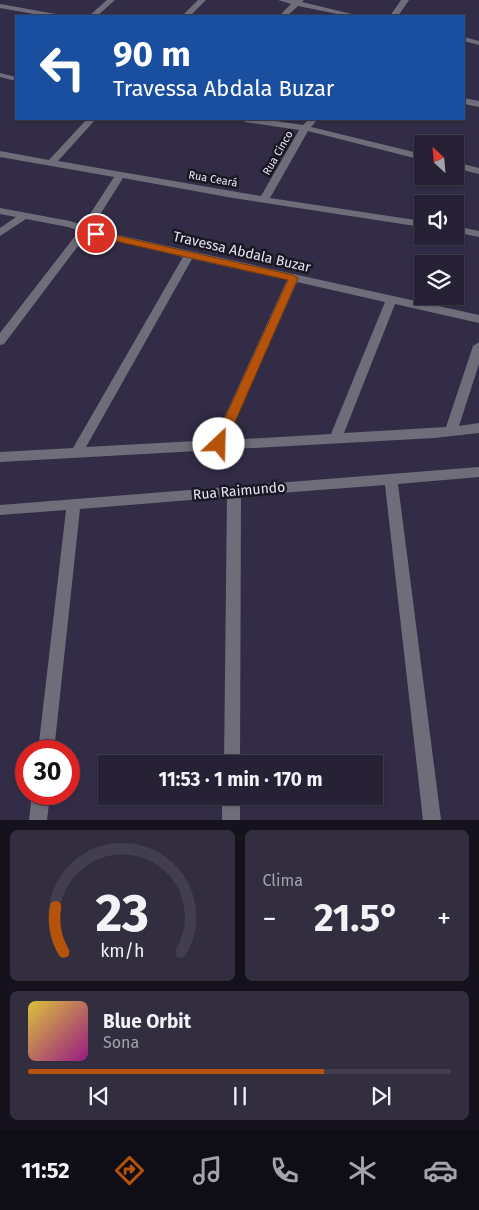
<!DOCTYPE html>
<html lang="pt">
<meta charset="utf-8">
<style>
:root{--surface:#262134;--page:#322e40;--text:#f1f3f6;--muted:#a4a3ac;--line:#423e4f;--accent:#b45309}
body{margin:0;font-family:"Fira Sans",sans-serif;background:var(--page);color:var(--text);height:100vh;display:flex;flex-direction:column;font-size:19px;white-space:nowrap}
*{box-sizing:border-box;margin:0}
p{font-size:16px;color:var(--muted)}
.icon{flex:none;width:28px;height:28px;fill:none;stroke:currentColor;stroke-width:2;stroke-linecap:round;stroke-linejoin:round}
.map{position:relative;height:820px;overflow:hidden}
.details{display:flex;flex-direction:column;gap:10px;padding:10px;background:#15121d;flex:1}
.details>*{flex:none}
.top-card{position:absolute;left:15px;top:15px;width:450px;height:105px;border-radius:0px;box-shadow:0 1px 4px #0004,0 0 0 1px var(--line);background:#1a4fa0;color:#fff;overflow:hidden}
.needle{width:32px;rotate:334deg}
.buttons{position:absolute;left:414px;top:135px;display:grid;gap:10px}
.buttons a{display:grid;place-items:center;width:50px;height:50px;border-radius:0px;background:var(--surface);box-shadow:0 1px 4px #0004,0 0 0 1px var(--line);font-size:25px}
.speed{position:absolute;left:15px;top:740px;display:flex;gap:10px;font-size:25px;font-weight:700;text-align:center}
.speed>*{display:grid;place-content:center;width:65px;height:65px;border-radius:50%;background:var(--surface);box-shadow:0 1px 4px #0004,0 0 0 1px var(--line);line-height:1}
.speed .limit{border:8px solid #d22;background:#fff;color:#111}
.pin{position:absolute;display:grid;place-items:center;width:42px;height:42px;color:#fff;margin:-21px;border:2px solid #fff;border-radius:50%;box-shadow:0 1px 5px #0007}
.me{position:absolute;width:55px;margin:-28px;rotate:24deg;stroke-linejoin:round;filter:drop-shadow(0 0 4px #0008)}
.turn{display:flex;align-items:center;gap:18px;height:105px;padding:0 15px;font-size:22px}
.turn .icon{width:65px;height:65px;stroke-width:2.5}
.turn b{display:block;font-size:35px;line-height:42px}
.big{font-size:38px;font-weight:700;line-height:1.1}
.details .tile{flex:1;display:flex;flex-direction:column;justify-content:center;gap:8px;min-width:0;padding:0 18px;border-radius:8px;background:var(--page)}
.details .dial{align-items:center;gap:0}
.dial svg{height:130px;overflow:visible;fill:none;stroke:var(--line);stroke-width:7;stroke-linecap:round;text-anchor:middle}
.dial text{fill:var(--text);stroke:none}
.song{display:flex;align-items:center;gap:15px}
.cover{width:60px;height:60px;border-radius:8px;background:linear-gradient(135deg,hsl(50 70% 55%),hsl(310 70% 35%))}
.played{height:5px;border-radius:2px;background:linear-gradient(90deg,var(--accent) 70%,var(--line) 70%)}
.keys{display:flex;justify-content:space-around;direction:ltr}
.heat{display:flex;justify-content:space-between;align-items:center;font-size:28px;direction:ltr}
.details .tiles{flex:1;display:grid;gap:10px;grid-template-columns:1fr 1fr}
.tile:last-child{grid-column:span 2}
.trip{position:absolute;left:98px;top:755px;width:285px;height:50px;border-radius:0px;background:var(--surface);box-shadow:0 1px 4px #0004,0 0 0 1px var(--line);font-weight:700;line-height:50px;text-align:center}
.tabs{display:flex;height:80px;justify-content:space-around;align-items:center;background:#0f0d15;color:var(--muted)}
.tabs .icon{width:35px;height:35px}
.tabs .current{color:var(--accent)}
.tabs b{font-size:22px;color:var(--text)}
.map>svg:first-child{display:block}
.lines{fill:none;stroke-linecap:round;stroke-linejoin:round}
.minor{fill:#706d7a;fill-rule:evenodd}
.route{fill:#b45309;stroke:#753606}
.labels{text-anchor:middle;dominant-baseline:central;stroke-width:5;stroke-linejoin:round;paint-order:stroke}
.far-street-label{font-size:11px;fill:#e8e4f5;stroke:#1a1723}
.street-label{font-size:14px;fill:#e8e4f5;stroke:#1a1723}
</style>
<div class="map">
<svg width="479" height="820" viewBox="0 0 479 820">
<rect width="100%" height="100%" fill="#332c46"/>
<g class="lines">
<g class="minor">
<polygon points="107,0 115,0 97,16 89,16"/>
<polygon points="198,0 206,0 190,16 182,16"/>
<polygon points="278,0 304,0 302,2 360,16 347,16 298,6 287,16 279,16 291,4"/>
<polygon points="401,0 409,0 398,16 390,16"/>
<polygon points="0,4 56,14 60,16 45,16 0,8"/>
<polygon points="464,37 479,41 479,45 464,41"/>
<polygon points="0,73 16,77 16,81 0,77"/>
<polygon points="464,98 479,101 479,107 464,104"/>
<path d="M87 119H96L58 161 261 196 299 130 245 122 241 119H261L303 125 309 119H318L311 127 422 154V160L308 131 270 198 422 221V227L233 198 123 178 91 229 479 315V323L395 304 344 433 446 427 473 346 479 342V364L459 426 479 423V433L434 438 0 462V452L73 448 183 257 87 234 4 344 0 345V333L79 231 68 227 26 219 0 236V228L16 217 0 214V208L70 221 83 225 114 177 0 157V151L49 160ZM192 259 287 280 214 440 86 447ZM297 282 385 302 331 434 227 440Z"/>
<polygon points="455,162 479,168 479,174 455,168"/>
<polygon points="455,226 479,231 479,237 455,232"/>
<polygon points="479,467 479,477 398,484 441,820 423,820 385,485 241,496 240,764 224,764 227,497 80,509 54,751 38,751 66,510 0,515 0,505"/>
<polygon points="32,794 50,794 47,820 29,820"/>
<rect x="222" y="796" width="18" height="24"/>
</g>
</g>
<polygon class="route" points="96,231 293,275 298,278 224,447 219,449 213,444 288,280 93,236 92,234"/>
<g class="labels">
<g class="far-street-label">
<text transform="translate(278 153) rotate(-60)">Rua Cinco</text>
<text transform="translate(213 179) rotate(10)">Rua Ceará</text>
</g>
<g class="street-label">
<text transform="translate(242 252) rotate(13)">Travessa Abdala Buzar</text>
<text transform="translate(239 491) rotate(-5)">Rua Raimundo</text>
</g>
</g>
</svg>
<div class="buttons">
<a><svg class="needle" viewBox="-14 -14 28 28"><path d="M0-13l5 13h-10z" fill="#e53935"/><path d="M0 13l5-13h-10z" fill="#a4a3ac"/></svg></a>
<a><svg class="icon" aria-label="sound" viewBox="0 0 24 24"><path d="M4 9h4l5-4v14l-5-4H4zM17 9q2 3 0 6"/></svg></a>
<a><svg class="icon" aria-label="layers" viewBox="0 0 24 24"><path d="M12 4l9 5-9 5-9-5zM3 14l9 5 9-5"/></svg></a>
</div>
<div class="speed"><div class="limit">30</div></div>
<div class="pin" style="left:96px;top:234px;background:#d93025"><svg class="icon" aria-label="arrive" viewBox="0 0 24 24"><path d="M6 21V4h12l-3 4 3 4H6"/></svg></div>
<svg class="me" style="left:219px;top:444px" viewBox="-20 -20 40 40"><circle r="19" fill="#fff"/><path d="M0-13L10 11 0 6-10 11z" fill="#b45309"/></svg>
<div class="trip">11:53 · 1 min · 170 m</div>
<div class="top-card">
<div class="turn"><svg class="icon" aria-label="left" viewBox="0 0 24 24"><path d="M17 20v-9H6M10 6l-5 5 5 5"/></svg><div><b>90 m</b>Travessa Abdala Buzar</div></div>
</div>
</div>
<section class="details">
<div class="tiles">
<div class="tile dial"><svg viewBox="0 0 100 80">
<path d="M14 69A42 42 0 1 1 86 69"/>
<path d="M14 69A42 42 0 0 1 9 41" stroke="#b45309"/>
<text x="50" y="56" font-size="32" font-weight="700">23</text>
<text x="50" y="72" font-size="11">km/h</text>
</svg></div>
<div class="tile"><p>Clima</p>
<div class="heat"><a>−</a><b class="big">21.5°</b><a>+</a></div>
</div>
<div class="tile">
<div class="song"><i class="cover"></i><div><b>Blue Orbit</b><p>Sona</p></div></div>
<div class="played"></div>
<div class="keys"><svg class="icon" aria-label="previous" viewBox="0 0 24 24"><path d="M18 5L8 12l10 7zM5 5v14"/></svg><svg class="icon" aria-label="pause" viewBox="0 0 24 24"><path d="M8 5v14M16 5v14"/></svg><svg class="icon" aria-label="next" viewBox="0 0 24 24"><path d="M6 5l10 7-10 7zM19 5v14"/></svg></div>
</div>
</div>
</section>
<nav class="tabs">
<b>11:52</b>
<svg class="icon current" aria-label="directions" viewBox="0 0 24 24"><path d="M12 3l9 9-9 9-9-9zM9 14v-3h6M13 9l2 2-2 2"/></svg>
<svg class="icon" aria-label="music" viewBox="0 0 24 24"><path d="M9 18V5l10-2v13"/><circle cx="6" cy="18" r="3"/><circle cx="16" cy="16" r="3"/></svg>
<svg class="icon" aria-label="phone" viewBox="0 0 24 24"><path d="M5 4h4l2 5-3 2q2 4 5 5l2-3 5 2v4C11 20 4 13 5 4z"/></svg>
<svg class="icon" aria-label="climate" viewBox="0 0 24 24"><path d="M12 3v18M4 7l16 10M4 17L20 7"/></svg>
<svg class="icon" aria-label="car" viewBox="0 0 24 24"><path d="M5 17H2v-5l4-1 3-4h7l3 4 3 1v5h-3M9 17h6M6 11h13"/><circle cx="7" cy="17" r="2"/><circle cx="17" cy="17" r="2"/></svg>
</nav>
